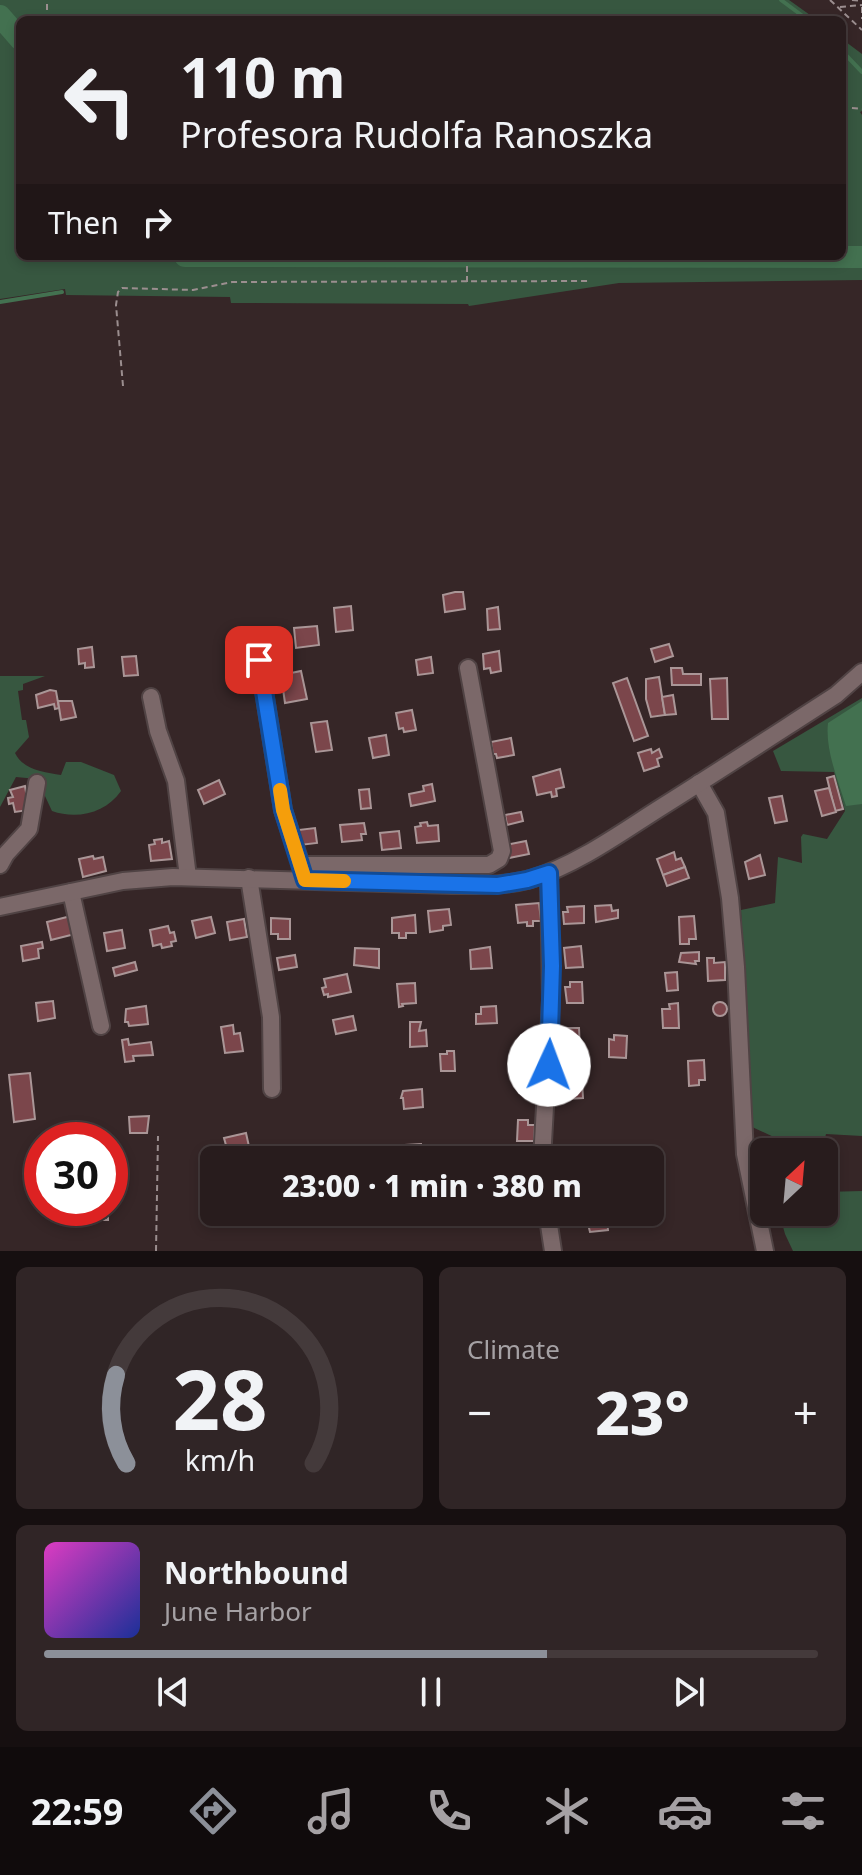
<!DOCTYPE html>
<meta charset="utf-8">
<style>
:root{--surface:#281c1d;--page:#302526;--text:#f1f3f6;--muted:#a5a1a4;--line:#443a3b;--accent:#8c9099}
body{margin:0;font-family:"Noto Sans",sans-serif;background:var(--page);color:var(--text);height:100vh;display:flex;flex-direction:column;font-size:30px;white-space:nowrap}
*{box-sizing:border-box;margin:0}
p{font-size:26px;color:var(--muted)}
.icon{flex:none;width:44px;height:44px;fill:none;stroke:currentColor;stroke-width:2;stroke-linecap:round;stroke-linejoin:round}
.map{position:relative;height:1251px;overflow:hidden}
.details{display:flex;flex-direction:column;gap:16px;padding:16px;background:#160f10;flex:1}
.details>*{flex:none}
.guide{position:absolute;left:16px;top:16px;width:830px;height:244px;border-radius:12px;box-shadow:0 4px 12px #0003,0 0 0 2px var(--line);background:#281c1d;color:var(--text);overflow:hidden}
.needle{width:52px;rotate:26deg}
.buttons{position:absolute;left:750px;top:1138px;display:grid;gap:16px}
.buttons a{display:grid;place-items:center;width:88px;height:88px;border-radius:12px;background:var(--surface);box-shadow:0 4px 12px #0003,0 0 0 2px var(--line);font-size:40px}
.speed{position:absolute;left:24px;top:1122px;display:flex;gap:16px;font-size:40px;font-weight:700;text-align:center}
.speed>*{display:grid;place-content:center;width:104px;height:104px;border-radius:50%;background:var(--surface);box-shadow:0 4px 12px #0003,0 0 0 2px var(--line);line-height:1}
.speed .limit{border:12px solid #d22;background:#fff;color:#111}
.pin{position:absolute;display:grid;place-items:center;width:68px;height:68px;color:#fff;margin:-34px;border-radius:16px;box-shadow:0 4px 12px #0006}
.me{position:absolute;width:88px;margin:-44px;rotate:2deg;stroke-linejoin:round;filter:drop-shadow(0 0 6px #0008)}
.turn{display:flex;align-items:center;gap:28px;height:168px;padding:0 32px;font-size:36px}
.turn .icon{width:104px;height:104px;stroke-width:2.5}
.turn b{display:block;font-size:56px;line-height:68px}
.then{display:flex;align-items:center;height:76px;padding:0 32px;background:#0003;gap:16px;font-size:30px}
.big{font-size:60px;font-weight:800;line-height:1.1}
.details .widget{flex:1;display:flex;flex-direction:column;justify-content:center;gap:12px;min-width:0;padding:0 28px;border-radius:12px;background:var(--page)}
.details .dial{align-items:center;gap:0}
.dial svg{height:208px;overflow:visible;fill:none;stroke:var(--line);stroke-width:7;stroke-linecap:round;text-anchor:middle}
.dial text{fill:var(--text);stroke:none}
.song{display:flex;align-items:center;gap:24px}
.cover{width:96px;height:96px;border-radius:12px;background:linear-gradient(135deg,hsl(310 70% 55%),hsl(230 70% 35%))}
.played{height:8px;border-radius:4px;background:linear-gradient(90deg,var(--accent) 65%,var(--line) 65%)}
.keys{display:flex;justify-content:space-around;direction:ltr}
.heat{display:flex;justify-content:space-between;align-items:center;font-size:44px;direction:ltr}
.details .tiles{flex:1;display:grid;gap:16px;grid-template-columns:1fr 1fr}
.widget:last-child{grid-column:span 2}
.trip{position:absolute;left:200px;top:1146px;width:464px;height:80px;border-radius:12px;background:var(--surface);box-shadow:0 4px 12px #0003,0 0 0 2px var(--line);font-weight:800;line-height:80px;text-align:center}
.tabs{display:flex;height:128px;justify-content:space-around;align-items:center;background:#100b0c;color:var(--muted)}
.tabs .icon{width:56px;height:56px}
.tabs .selected{color:var(--accent)}
.tabs b{font-size:36px;color:var(--text)}
.map>svg:first-child{display:block}
.green{fill:#375740}
.water{fill:#437150}
.lines{fill:none;stroke-linecap:round;stroke-linejoin:round}
.stream{stroke:#437150;stroke-width:4}
.river{stroke:#437150;stroke-width:22}
.building{fill:#7b464b;stroke:#aa9697;stroke-width:2}
.minor-casing{stroke:#504344;stroke-width:20}
.path{stroke:#9b8e8f;stroke-width:2;stroke-dasharray:6 4;stroke-linecap:butt}
.minor{stroke:#7b6869;stroke-width:16}
.route-casing{stroke:#114b97;stroke-width:20}
.route{stroke:#1a73e8;stroke-width:14}
.slow{stroke:#f59e0b;stroke-width:14}
</style>
<div class="map">
<svg width="862" height="1251" viewBox="0 0 862 1251">
<rect width="100%" height="100%" fill="#362627"/>
<g class="green">
<polygon points="0,0 789,0 817,20 20,20 20,256 842,256 842,39 862,54 862,111 860,112 862,115 862,280 619,283 469,306 468,304 231,303 230,297 66,295 65,289 0,299"/>
<path d="M0 676H45L23 684V690L18 691 22 720H26L29 737 15 753C23 770 44 772 61 775L66 762H81L114 775 121 791C106 813 77 820 52 811L37 779 16 777 0 807Z"/>
<polygon points="862,698 862,1136 826,1134 825,1138 776,1138 750,1126 741,910 775,903 778,857 802,863 801,837 803,834 827,839 845,811 834,772 781,771 773,751"/>
<polygon points="862,1191 862,1251 793,1251 785,1234 779,1212 824,1212 824,1192"/>
</g>
<path class="water" d="M862 701V804L846 806C838 780 825 750 828 723Z"/>
<g class="lines">
<g class="stream">
<polyline points="781,0 808,20"/>
<polyline points="842,51 862,72"/>
<polyline points="0,302 62,292"/>
</g>
<g class="river">
<polyline points="0,16 20,39"/>
<polyline points="185,256 862,257"/>
</g>
</g>
<g class="building">
<polygon points="455,592 463,592 465,609 445,612 443,595"/>
<polygon points="351,606 353,630 336,632 334,608"/>
<polygon points="498,607 500,629 488,630 487,609"/>
<polygon points="317,626 319,645 296,648 294,628"/>
<polygon points="669,644 673,656 655,662 651,649"/>
<polygon points="92,647 94,667 85,668 85,663 79,664 78,649"/>
<polygon points="499,651 501,671 491,673 490,668 484,669 483,654"/>
<polygon points="136,656 138,675 124,676 122,657"/>
<polygon points="431,657 433,673 418,675 416,660"/>
<polygon points="671,668 682,668 683,674 701,674 701,685 672,685"/>
<polygon points="301,671 307,699 285,703 281,675"/>
<polygon points="659,677 665,715 651,717 646,699 646,679"/>
<polygon points="627,678 648,736 634,741 613,683"/>
<polygon points="727,678 728,719 712,719 710,679"/>
<polygon points="50,690 56,691 59,708 55,709 54,704 38,708 36,695"/>
<polygon points="673,695 676,714 665,715 662,697"/>
<polygon points="58,701 72,701 76,717 61,720"/>
<polygon points="412,710 416,730 404,732 403,728 399,729 396,713"/>
<polygon points="327,721 332,750 316,752 311,723"/>
<polygon points="386,735 389,755 373,758 369,738"/>
<polygon points="511,738 514,755 497,758 496,754 493,754 491,742"/>
<polygon points="651,749 652,753 659,749 662,757 657,759 659,766 644,771 638,753"/>
<polygon points="560,769 564,787 556,789 557,796 552,797 551,792 537,795 533,777"/>
<polygon points="834,776 843,809 835,811 827,778"/>
<polygon points="219,780 225,794 204,804 198,790"/>
<polygon points="432,784 435,801 411,806 409,794 424,791 423,786"/>
<polygon points="25,786 29,810 15,812 13,803 9,804 8,798 13,797 10,790"/>
<polygon points="829,788 836,812 822,816 815,791"/>
<polygon points="369,789 371,808 361,809 359,790"/>
<polygon points="782,796 787,821 775,823 769,798"/>
<polygon points="521,812 523,821 507,825 505,815"/>
<polygon points="427,822 428,826 438,825 439,841 417,843 415,827 421,826 420,823"/>
<polygon points="364,823 366,834 361,834 362,840 342,842 340,825"/>
<polygon points="315,828 317,843 300,845 298,830"/>
<polygon points="399,831 401,848 382,850 380,833"/>
<polygon points="162,839 162,843 169,841 172,859 151,861 149,845 155,844 154,840"/>
<polygon points="526,841 529,854 509,858 506,845"/>
<polygon points="674,852 676,860 681,858 685,867 663,875 657,859"/>
<polygon points="760,855 765,875 749,879 745,862"/>
<polygon points="93,856 94,859 103,857 106,871 83,877 79,859"/>
<polygon points="685,867 689,878 667,886 663,875"/>
<polygon points="539,903 541,921 533,921 533,926 527,926 527,922 518,923 516,905"/>
<polygon points="611,905 612,911 618,910 618,918 596,922 595,906"/>
<polygon points="584,906 584,923 564,924 563,912 568,912 567,907"/>
<polygon points="449,909 451,925 443,926 443,930 430,932 428,911"/>
<polygon points="415,915 416,933 406,933 406,938 399,938 399,933 392,933 392,918"/>
<polygon points="71,916 75,934 51,940 47,922"/>
<polygon points="694,916 696,939 689,939 689,944 680,944 679,917"/>
<polygon points="211,917 215,933 196,938 192,921"/>
<polygon points="271,918 290,919 290,939 278,939 278,934 271,934"/>
<polygon points="244,919 247,937 230,940 227,922"/>
<polygon points="168,926 170,933 174,932 176,941 171,942 172,946 162,948 161,944 153,946 150,930"/>
<polygon points="122,930 125,948 107,951 104,933"/>
<polygon points="42,942 43,948 38,949 39,958 23,961 21,946"/>
<polygon points="581,946 583,967 566,968 564,948"/>
<polygon points="490,947 492,968 471,969 470,950"/>
<polygon points="355,948 379,949 379,968 354,965"/>
<polygon points="699,952 699,961 695,961 696,964 679,962 681,953"/>
<polygon points="295,955 297,967 279,970 277,958"/>
<polygon points="707,958 714,958 714,963 725,962 725,980 708,981"/>
<polygon points="135,962 137,970 115,976 113,968"/>
<polygon points="677,972 678,990 667,991 665,973"/>
<polygon points="347,974 351,992 328,997 328,994 324,995 322,988 326,987 324,979"/>
<polygon points="570,982 582,982 583,1003 567,1003 565,987 570,987"/>
<polygon points="415,983 416,1003 402,1004 403,1006 399,1007 397,984"/>
<polygon points="53,1001 55,1018 38,1021 36,1003"/>
<circle cx="720" cy="1009" r="7"/>
<polygon points="678,1003 679,1028 663,1028 662,1009 670,1009 669,1004"/>
<polygon points="146,1006 148,1024 129,1026 128,1022 125,1022 126,1009"/>
<polygon points="496,1006 497,1023 476,1024 476,1014 481,1014 481,1007"/>
<polygon points="353,1016 356,1030 336,1034 333,1020"/>
<polygon points="410,1022 421,1022 419,1031 426,1030 427,1046 410,1047"/>
<polygon points="233,1025 234,1034 240,1033 243,1051 225,1053 221,1027"/>
<polygon points="562,1028 579,1028 580,1050 566,1050 566,1046 563,1046"/>
<polygon points="614,1035 627,1036 626,1058 609,1057 609,1039 614,1040"/>
<polygon points="128,1039 129,1045 151,1042 153,1055 133,1056 134,1061 125,1062 122,1040"/>
<polygon points="529,1039 534,1039 534,1042 541,1043 541,1059 526,1059 526,1042 529,1042"/>
<polygon points="447,1051 454,1051 455,1071 441,1071 440,1054 447,1054"/>
<polygon points="704,1060 705,1080 699,1080 699,1085 689,1086 688,1061"/>
<polygon points="30,1073 35,1119 14,1122 9,1075"/>
<polygon points="582,1081 583,1098 566,1099 565,1082"/>
<polygon points="422,1089 423,1107 404,1109 403,1098 401,1098 403,1091"/>
<polygon points="149,1116 147,1133 130,1133 129,1117"/>
<polygon points="518,1120 528,1120 528,1125 535,1125 534,1141 517,1141"/>
<polygon points="246,1133 250,1151 229,1156 224,1138"/>
<polygon points="421,1144 422,1160 401,1160 405,1145"/>
<polygon points="367,1146 382,1146 382,1150 387,1150 387,1157 385,1160 368,1160"/>
<polygon points="91,1208 108,1208 108,1220 92,1220"/>
<polygon points="588,1212 606,1212 608,1230 590,1232 587,1220 589,1220"/>
</g>
<g class="lines">
<defs>
<g id="minor">
<polyline points="259,660 283,810 301,865"/>
<polyline points="151,697 158,731 176,781 188,877"/>
<polyline points="699,783 716,813 730,898 736,967 745,1154 765,1251"/>
<polyline points="0,865 6,854 29,829 37,783"/>
<polyline points="249,878 271,1017 272,1089"/>
<polyline points="305,880 301,865 489,865 499,859 502,851 468,668"/>
<polyline points="71,892 101,1026"/>
<path d="M0 907 123 881 173 877 452 885C478 885 506 886 531 879 578 864 619 834 660 808 719 771 777 733 836 695L862 672"/>
<polyline points="542,1160 551,1000 549,873"/>
<polyline points="547,1212 553,1251"/>
</g>
</defs>
<use href="#minor" class="minor-casing"/>
<g class="path">
<polyline points="830,0 862,30"/>
<polyline points="852,0 862,1"/>
<polyline points="840,7 862,5"/>
<polyline points="862,7 862,19"/>
<polyline points="47,20 47,0"/>
<polyline points="842,107 862,109"/>
<polyline points="467,256 467,282"/>
<polyline points="123,386 116,305 118,292 122,288 193,290 232,282 589,281"/>
<polyline points="156,1251 158,1136"/>
</g>
<use href="#minor" class="minor"/>
</g>
<g class="lines">
<defs>
<polyline id="route" points="259,660 283,810 305,880 498,885 527,880 549,873 552,966 549,1065"/>
</defs>
<use href="#route" class="route-casing"/>
<use href="#route" class="route"/>
<polyline class="slow" points="280,790 283,810 305,880 344,881"/>
</g>
</svg>
<div class="buttons">
<a><svg class="needle" viewBox="-14 -14 28 28"><path d="M0-13l5 13h-10z" fill="#e53935"/><path d="M0 13l5-13h-10z" fill="#a5a1a4"/></svg></a>
</div>
<div class="speed"><div class="limit">30</div></div>
<div class="pin" style="left:259px;top:660px;background:#d93025"><svg class="icon" aria-label="arrive" viewBox="0 0 24 24"><path d="M6 21V4h12l-3 4 3 4H6"/></svg></div>
<svg class="me" style="left:549px;top:1065px" viewBox="-20 -20 40 40"><circle r="19" fill="#fff"/><path d="M0-13L10 11 0 6-10 11z" fill="#1a73e8"/></svg>
<div class="trip">23:00 · 1 min · 380 m</div>
<div class="guide">
<div class="turn"><svg class="icon" aria-label="left" viewBox="0 0 24 24"><path d="M17 20v-9H6M10 6l-5 5 5 5"/></svg><div><b>110 m</b>Profesora Rudolfa Ranoszka</div></div>
<div class="then">Then<svg class="icon" aria-label="right" viewBox="0 0 24 24"><path d="M7 20v-9h11M14 6l5 5-5 5"/></svg></div>
</div>
</div>
<section class="details">
<div class="tiles">
<div class="widget dial"><svg viewBox="0 0 100 80">
<path d="M14 69A42 42 0 1 1 86 69"/>
<path d="M14 69A42 42 0 0 1 10 35" stroke="#8c9099"/>
<text x="50" y="56" font-size="32" font-weight="700">28</text>
<text x="50" y="72" font-size="11">km/h</text>
</svg></div>
<div class="widget"><p>Climate</p>
<div class="heat"><a>−</a><b class="big">23°</b><a>+</a></div>
</div>
<div class="widget">
<div class="song"><i class="cover"></i><div><b>Northbound</b><p>June Harbor</p></div></div>
<div class="played"></div>
<div class="keys"><svg class="icon" aria-label="previous" viewBox="0 0 24 24"><path d="M18 5L8 12l10 7zM5 5v14"/></svg><svg class="icon" aria-label="pause" viewBox="0 0 24 24"><path d="M8 5v14M16 5v14"/></svg><svg class="icon" aria-label="next" viewBox="0 0 24 24"><path d="M6 5l10 7-10 7zM19 5v14"/></svg></div>
</div>
</div>
</section>
<nav class="tabs">
<b>22:59</b>
<svg class="icon selected" aria-label="directions" viewBox="0 0 24 24"><path d="M12 3l9 9-9 9-9-9zM9 14v-3h6M13 9l2 2-2 2"/></svg>
<svg class="icon" aria-label="music" viewBox="0 0 24 24"><path d="M9 18V5l10-2v13"/><circle cx="6" cy="18" r="3"/><circle cx="16" cy="16" r="3"/></svg>
<svg class="icon" aria-label="phone" viewBox="0 0 24 24"><path d="M5 4h4l2 5-3 2q2 4 5 5l2-3 5 2v4C11 20 4 13 5 4z"/></svg>
<svg class="icon" aria-label="climate" viewBox="0 0 24 24"><path d="M12 3v18M4 7l16 10M4 17L20 7"/></svg>
<svg class="icon" aria-label="car" viewBox="0 0 24 24"><path d="M5 17H2v-5l4-1 3-4h7l3 4 3 1v5h-3M9 17h6M6 11h13"/><circle cx="7" cy="17" r="2"/><circle cx="17" cy="17" r="2"/></svg>
<svg class="icon" aria-label="filters" viewBox="0 0 24 24"><path d="M4 7h16M4 17h16"/><circle cx="9" cy="7" r="2"/><circle cx="15" cy="17" r="2"/></svg>
</nav>
